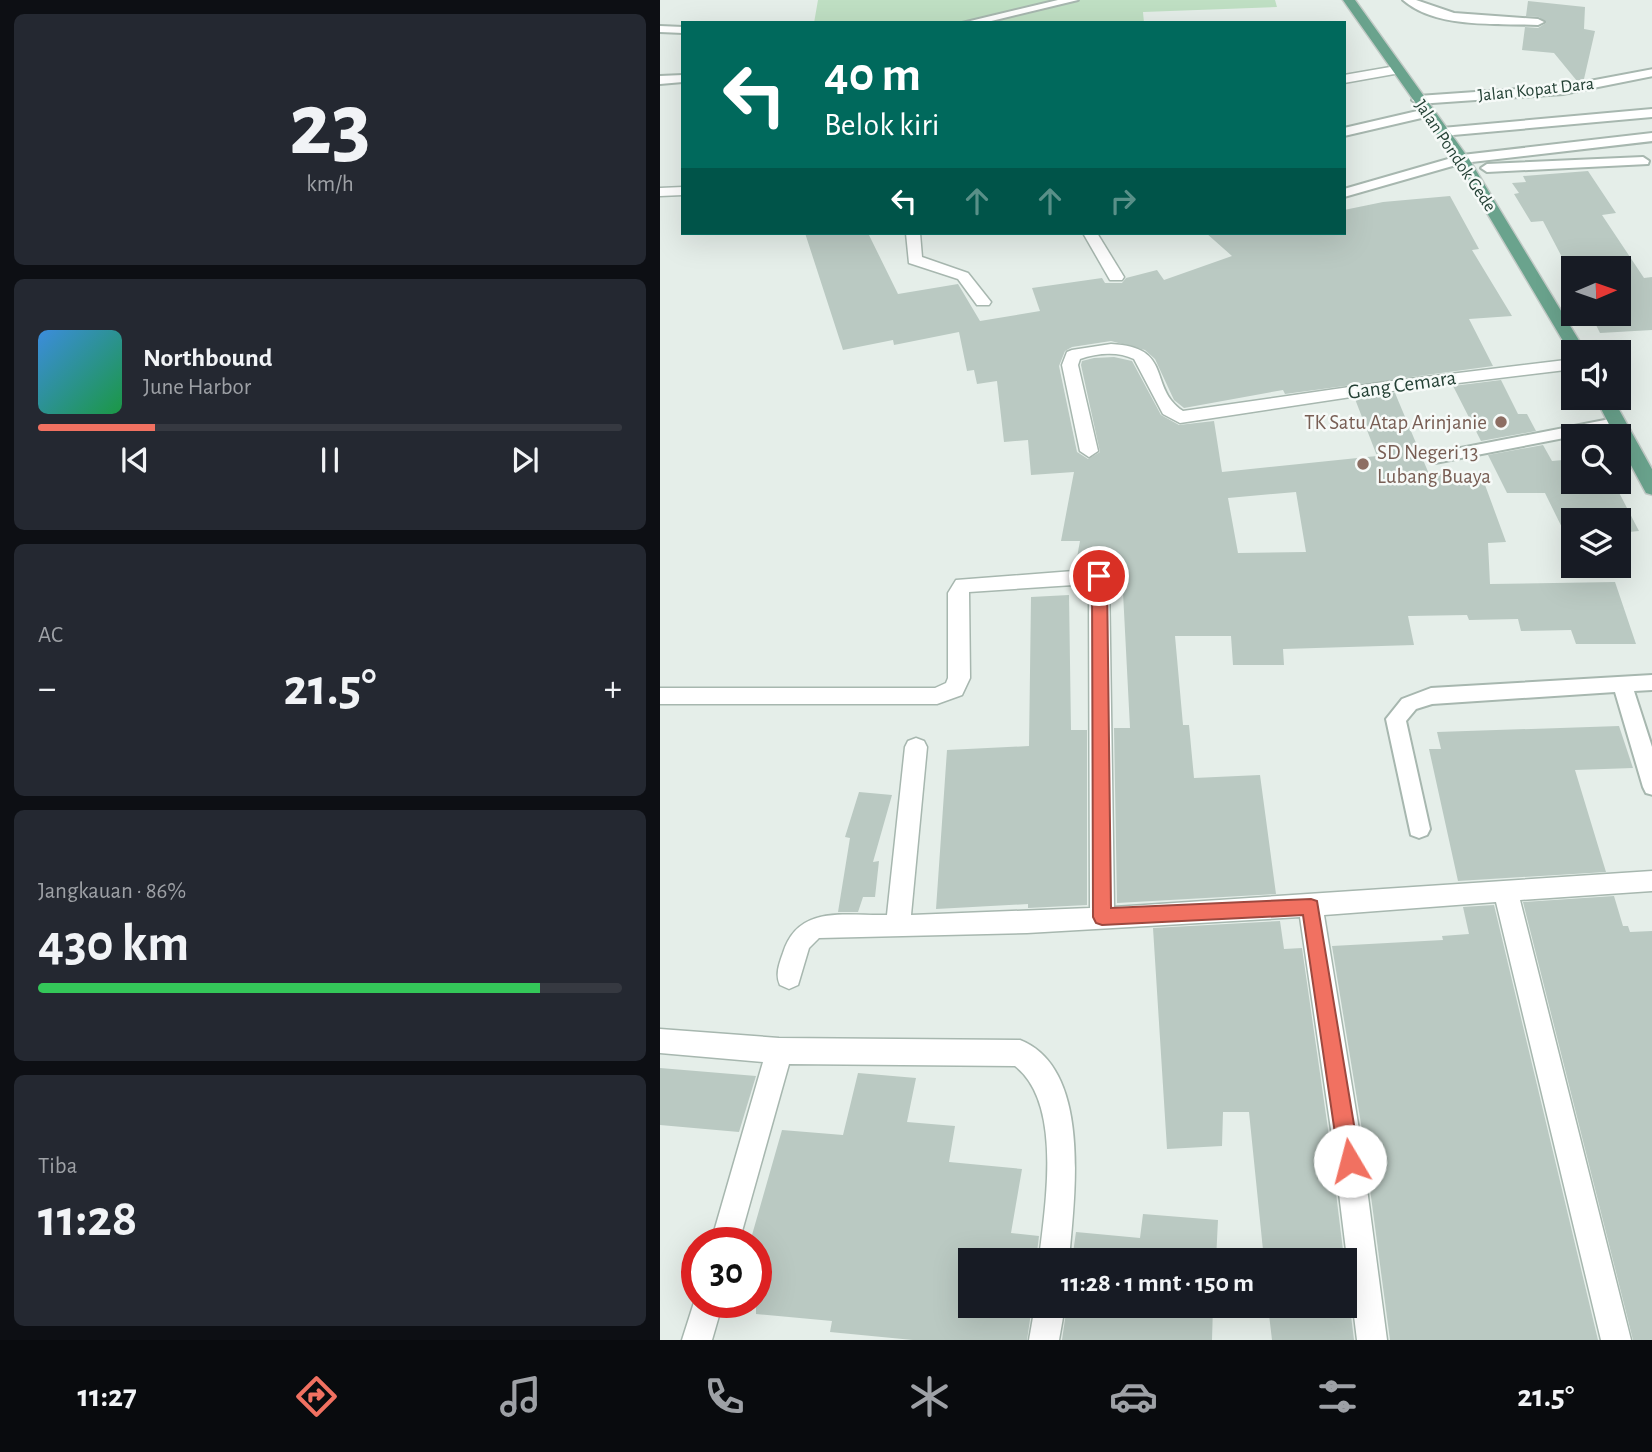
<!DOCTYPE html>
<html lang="id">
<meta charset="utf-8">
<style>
:root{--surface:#171b24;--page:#242831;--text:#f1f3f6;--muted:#9ea1a6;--line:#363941;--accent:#f17161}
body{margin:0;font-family:"Alegreya Sans",sans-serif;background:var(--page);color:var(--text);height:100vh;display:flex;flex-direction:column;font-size:26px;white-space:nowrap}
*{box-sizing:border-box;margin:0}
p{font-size:23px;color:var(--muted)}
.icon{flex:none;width:38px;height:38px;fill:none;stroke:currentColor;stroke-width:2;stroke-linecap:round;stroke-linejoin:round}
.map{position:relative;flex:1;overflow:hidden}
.side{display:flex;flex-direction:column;gap:14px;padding:14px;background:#0d0f14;width:660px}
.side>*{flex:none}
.top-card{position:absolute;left:21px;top:21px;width:665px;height:214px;border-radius:0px;box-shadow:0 7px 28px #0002;background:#00695c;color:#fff;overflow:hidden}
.needle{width:46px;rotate:88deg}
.tools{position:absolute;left:901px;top:256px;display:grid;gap:14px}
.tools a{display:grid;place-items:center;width:70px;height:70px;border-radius:0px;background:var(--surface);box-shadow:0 7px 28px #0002;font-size:35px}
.speed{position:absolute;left:21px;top:1227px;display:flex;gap:14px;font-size:35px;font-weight:700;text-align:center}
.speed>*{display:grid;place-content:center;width:91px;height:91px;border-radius:50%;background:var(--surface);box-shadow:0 7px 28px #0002;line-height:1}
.speed .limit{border:10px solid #d22;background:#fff;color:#111}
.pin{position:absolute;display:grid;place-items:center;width:60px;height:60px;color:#fff;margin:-30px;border:4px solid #fff;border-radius:50%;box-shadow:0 2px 7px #0007}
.me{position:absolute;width:77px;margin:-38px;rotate:352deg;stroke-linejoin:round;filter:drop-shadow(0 0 5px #0008)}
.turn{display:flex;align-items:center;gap:24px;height:147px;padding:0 28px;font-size:32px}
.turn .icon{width:91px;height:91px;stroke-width:2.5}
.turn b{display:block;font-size:49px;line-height:60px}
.lanes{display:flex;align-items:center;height:66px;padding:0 28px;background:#0003;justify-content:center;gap:35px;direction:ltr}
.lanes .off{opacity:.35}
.big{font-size:52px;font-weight:700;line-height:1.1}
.side .tile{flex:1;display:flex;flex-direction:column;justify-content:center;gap:10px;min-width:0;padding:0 24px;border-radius:10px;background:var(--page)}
.side .dial{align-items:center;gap:0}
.dial b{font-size:91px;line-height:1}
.song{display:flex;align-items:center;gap:21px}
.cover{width:84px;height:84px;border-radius:10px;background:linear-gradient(135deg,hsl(210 70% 55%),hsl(140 70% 35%))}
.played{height:7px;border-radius:4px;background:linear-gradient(90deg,var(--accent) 20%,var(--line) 20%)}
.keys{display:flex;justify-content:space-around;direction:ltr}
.heat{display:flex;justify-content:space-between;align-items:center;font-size:38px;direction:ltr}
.charge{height:10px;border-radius:5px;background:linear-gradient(90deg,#34c759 86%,var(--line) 0)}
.trip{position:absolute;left:298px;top:1248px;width:399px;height:70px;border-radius:0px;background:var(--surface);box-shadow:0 7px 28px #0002;font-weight:700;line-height:70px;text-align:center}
.menu{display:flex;height:112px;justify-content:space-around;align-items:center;background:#090b0e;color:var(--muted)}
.menu .icon{width:49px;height:49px}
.menu .active{color:var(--accent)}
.menu b{font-size:32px;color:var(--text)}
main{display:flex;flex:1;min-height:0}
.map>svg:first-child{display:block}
.green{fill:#bfdfc3}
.building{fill:#bac9c2;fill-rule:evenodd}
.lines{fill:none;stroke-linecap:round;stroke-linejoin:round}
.service-casing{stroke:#a7b7af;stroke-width:4}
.minor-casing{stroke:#a7b7af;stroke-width:3}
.primary-casing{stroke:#c2cac6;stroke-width:3}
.service{fill:#fff;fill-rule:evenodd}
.minor{fill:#fff;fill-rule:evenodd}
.primary{fill:#6aa38d;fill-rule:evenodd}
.route{fill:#f17161;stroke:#9d493f;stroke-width:2}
.education-dot{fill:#8d6e63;stroke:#f6faf8;stroke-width:2.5}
.labels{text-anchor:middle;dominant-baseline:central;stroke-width:5;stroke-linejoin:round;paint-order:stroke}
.far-street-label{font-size:18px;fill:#244135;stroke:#f6faf8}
.street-label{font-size:21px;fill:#244135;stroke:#f6faf8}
.education-label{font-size:21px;fill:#785e54;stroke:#f6faf8;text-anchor:end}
</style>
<main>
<section class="side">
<div class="tile dial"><b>23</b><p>km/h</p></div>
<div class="tile">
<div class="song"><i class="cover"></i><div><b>Northbound</b><p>June Harbor</p></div></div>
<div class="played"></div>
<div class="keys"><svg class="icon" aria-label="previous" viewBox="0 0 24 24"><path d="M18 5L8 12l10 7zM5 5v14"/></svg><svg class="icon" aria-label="pause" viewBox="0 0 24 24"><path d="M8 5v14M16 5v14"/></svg><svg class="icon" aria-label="next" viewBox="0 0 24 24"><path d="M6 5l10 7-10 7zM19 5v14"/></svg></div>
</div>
<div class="tile"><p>AC</p>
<div class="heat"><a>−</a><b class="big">21.5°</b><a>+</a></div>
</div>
<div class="tile"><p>Jangkauan · 86%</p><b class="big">430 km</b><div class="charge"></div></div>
<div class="tile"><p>Tiba</p><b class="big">11:28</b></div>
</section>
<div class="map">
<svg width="993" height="1340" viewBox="0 0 993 1340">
<rect width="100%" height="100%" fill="#e5eee9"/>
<polygon class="green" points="158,0 615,0 617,7 483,12 484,23 154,23"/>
<g class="building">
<polygon points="868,1 925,7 924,29 935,31 924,79 917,81 894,53 862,50 865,27 878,28 886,23 879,17 866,16"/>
<polygon points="928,171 956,213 942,215 984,278 993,277 993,330 940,333 930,313 959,313 959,268 914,268 914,280 883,221 871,222 854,194 859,193 852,183 866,182 863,176"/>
<path d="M790 196 819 249 812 250 852 316 809 319 833 366 625 394 623 390 524 408 514 400 495 359 485 350 451 341 412 347 405 351 399 366 417 452 428 459 440 452 421 365 422 361 434 358 454 357 472 361 501 415 519 425 554 421 562 472 717 456 695 399 735 393 769 474H821L846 542 828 543 830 584 955 582 976 644H916L911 630 861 631 858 619 809 620 807 615 748 616 754 645 623 649 624 665H573L571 636H515L523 725H529L534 778 600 775 616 894 457 903 454 728H470L462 573H449L439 566 415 568 420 541H401L414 472 371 475 368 440 344 442 337 381 317 384 314 370 307 371 299 332 234 345 233 340 183 350 145 233H208L238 294 298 284 320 321 380 311 372 288 442 278 445 283H462L466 278 497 270 504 280 572 256 546 233H684V210L723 202ZM636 492 646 552 578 553 568 498Z"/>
<polygon points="841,380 858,414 867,414 876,431 821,441 793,386"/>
<polygon points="883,445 892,461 914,459 914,481 953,481 979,531 959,533 959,520 914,520 914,552 885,493 847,493 828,455"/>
<polygon points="409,595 411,730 427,730 427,905 368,908 368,904 276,909 287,750 369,746 371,597"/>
<polygon points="959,726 973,768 915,770 946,872 798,881 769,749 781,749 777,732"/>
<polygon points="199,792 232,795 213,862 219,861 215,897 203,897 198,912 178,912 190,838 185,837"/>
<polygon points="954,896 963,926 968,926 970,932 993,931 993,1340 973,1340 863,902"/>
<polygon points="834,905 938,1340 730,1340 703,1136 672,946 783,940 782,936 809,934 803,907"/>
<polygon points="620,921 624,949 642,948 669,1136 694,1340 612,1340 608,1306 684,1306 684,1260 604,1260 589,1112 563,1112 562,1146 507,1149 493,928"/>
<polygon points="0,1068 96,1076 79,1132 0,1125"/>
<polygon points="198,1073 256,1078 247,1122 295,1126 289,1162 362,1169 351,1233 379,1236 376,1260 310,1260 310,1306 372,1306 367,1340 253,1340 170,1332 172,1321 96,1314 96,1242 90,1242 122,1130 183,1135"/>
<polygon points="483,1214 558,1220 556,1260 412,1260 416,1232 480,1238"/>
<polygon points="407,1306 553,1306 552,1340 402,1340"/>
</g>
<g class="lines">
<defs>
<g id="service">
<polygon points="398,0 418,0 323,23 302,23"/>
<path d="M743 0H756L794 13 878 19 884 22 878 25C837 23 776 29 743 0Z"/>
<polygon points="0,26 23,27 23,33 0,32"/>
<polygon points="993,69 993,76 903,94 758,104 752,100 758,96 903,86"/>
<polygon points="23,75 23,82 0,84 0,76"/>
<polygon points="766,109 772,113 770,116 684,136 684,128"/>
<polygon points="993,109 993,117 782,136 776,132 782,128"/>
<polygon points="993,133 993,141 803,163 684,197 684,189 802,155"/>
<polygon points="983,157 989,161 988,164 827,172 821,168 827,164"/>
<polygon points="955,418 961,419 961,427 775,463 767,458 775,453"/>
<polygon points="993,675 993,690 974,691 993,750 993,795 986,793 983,787 955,692 772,704 756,709 746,721 770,829 767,835 759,838 751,835 726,719 742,699 771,688"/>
</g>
<g id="minor">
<polygon points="736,66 740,67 740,73 684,83 684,75"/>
<polygon points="23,187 23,195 0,196 0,188"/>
<polygon points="246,233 260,233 262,257 308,273 331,302 329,305 317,305 298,279 249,263"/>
<polygon points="423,233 437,233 464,277 462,280 450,280"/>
<path d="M451 344C515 347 487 387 523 411L724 382 914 359V369L724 392 520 423 503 414 474 359C458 351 437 353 420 359L418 365 438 451 429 457 420 451 402 365 407 352 412 350Z"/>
<path d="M439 569 449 576 454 907 993 871V891L860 900 971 1340H941L836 902 664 915 700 1136 727 1340H697L672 1136 640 917 367 933 159 938 149 948 138 985 129 989 120 985C115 975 119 964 123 953 138 904 185 916 227 915L245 747 248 741 256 738 264 741 267 747 251 915 430 908 429 584 309 592 310 678 302 695 277 704H0V688H275L286 683 288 678V593L296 580Z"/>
<path d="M0 1029 119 1038 360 1040C433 1069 414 1198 409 1260H379C385 1206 403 1103 355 1066L129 1064 79 1242H51L103 1062 0 1053Z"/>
<polygon points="37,1293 37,1302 63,1302 52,1340 22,1340"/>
<polygon points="375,1306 405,1306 399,1340 369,1340"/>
</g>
<g id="primary">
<polygon points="683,0 695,0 809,159 926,352 914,352 912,356 795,159"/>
<polygon points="935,397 952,397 993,471 993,495 986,493 959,443 959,436 955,436"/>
</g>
</defs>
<use href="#service" class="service-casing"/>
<use href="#minor" class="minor-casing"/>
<use href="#primary" class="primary-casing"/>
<use href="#service" class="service"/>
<use href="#minor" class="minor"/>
<use href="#primary" class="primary"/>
</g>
<polygon class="route" points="439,571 447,576 451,908 651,899 657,901 700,1161 697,1169 690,1172 682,1169 679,1161 643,915 442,925 436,923 433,917 432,576"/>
<g class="education-dot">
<circle cx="841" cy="422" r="7"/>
<circle cx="703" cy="464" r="7"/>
</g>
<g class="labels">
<g class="far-street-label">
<text transform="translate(876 90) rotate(-6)">Jalan Kopat Dara</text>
<text transform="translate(795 156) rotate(56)">Jalan Pondok Gede</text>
</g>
<g class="street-label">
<text transform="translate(742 385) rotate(-8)">Gang Cemara</text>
</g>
<g class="education-label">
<text x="827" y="422">TK Satu Atap Arinjanie</text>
<text x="717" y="452" text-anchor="start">SD Negeri 13<tspan x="717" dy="24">Lubang Buaya</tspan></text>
</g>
</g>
</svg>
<div class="tools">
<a><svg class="needle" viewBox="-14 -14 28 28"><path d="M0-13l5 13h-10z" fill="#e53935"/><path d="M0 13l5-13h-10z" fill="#9ea1a6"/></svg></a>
<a><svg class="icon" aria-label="sound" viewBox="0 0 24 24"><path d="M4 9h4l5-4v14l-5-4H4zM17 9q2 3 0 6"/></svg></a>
<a><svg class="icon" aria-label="search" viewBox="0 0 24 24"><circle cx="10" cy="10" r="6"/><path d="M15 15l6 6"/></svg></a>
<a><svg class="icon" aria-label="layers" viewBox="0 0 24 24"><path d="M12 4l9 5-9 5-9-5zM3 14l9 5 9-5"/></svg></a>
</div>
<div class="speed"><div class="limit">30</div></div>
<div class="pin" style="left:439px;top:576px;background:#d93025"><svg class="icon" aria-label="arrive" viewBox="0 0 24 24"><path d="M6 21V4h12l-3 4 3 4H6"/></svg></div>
<svg class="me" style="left:690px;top:1161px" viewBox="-20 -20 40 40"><circle r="19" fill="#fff"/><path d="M0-13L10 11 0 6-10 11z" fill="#f17161"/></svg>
<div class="trip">11:28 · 1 mnt · 150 m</div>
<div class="top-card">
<div class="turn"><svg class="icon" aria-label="left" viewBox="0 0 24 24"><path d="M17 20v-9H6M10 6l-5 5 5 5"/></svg><div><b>40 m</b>Belok kiri</div></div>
<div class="lanes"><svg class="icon" aria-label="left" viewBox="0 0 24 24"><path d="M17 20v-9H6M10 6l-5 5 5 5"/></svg><svg class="icon off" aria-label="ahead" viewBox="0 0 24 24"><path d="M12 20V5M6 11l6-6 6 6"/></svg><svg class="icon off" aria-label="ahead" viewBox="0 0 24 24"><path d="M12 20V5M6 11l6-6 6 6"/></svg><svg class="icon off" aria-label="right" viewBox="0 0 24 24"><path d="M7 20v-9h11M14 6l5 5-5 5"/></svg></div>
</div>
</div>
</main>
<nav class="menu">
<b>11:27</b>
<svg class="icon active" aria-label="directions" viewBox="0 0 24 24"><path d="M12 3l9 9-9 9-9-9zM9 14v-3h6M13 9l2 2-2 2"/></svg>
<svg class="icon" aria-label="music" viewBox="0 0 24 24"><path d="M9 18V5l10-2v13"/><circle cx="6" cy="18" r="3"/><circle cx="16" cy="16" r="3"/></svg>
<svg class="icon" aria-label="phone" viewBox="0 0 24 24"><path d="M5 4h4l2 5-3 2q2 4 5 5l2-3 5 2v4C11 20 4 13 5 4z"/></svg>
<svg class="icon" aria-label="climate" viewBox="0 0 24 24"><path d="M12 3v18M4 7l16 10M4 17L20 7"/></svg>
<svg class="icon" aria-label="car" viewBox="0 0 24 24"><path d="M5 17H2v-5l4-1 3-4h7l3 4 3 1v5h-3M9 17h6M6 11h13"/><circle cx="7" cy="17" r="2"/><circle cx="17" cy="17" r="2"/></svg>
<svg class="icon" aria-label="filters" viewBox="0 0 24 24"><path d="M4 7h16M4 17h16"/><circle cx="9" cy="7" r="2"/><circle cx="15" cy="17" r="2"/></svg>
<b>21.5°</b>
</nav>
